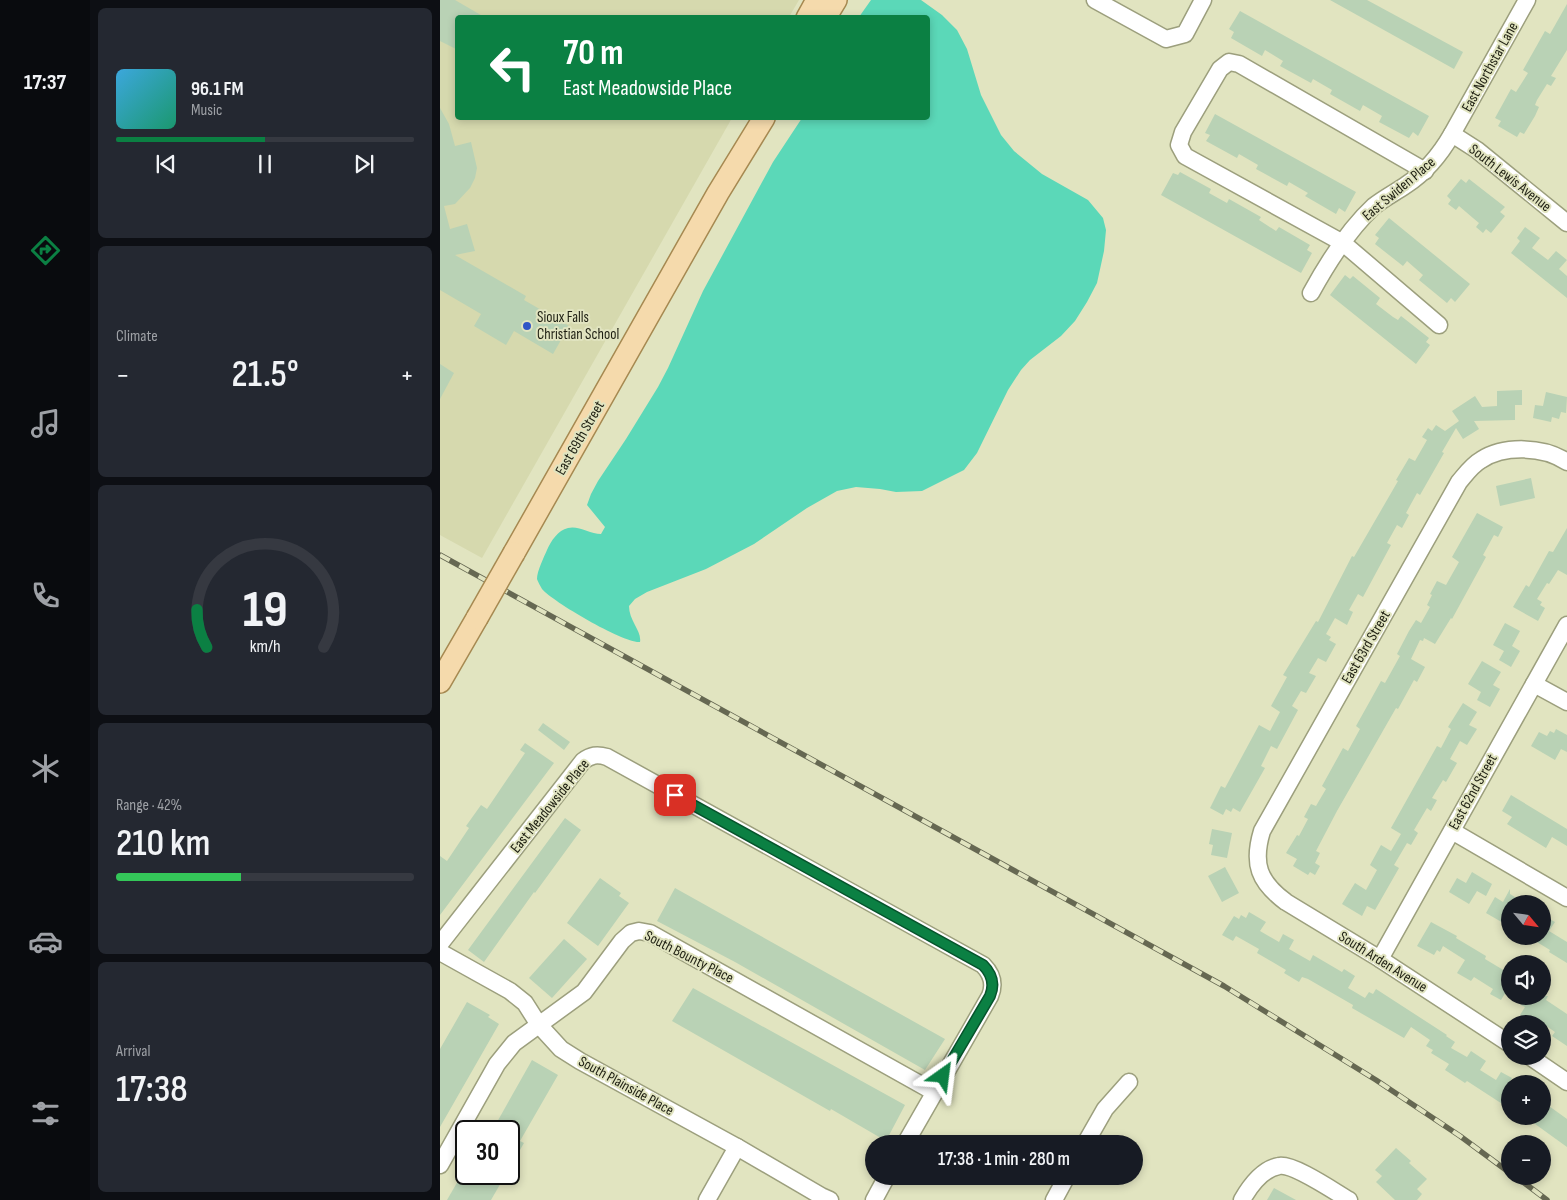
<!DOCTYPE html>
<meta charset="utf-8">
<style>
:root{--surface:#171b24;--page:#242831;--text:#f1f3f6;--muted:#9ea1a6;--line:#363941;--accent:#0b8043}
body{margin:0;font-family:"Sofia Sans Condensed",sans-serif;background:var(--page);color:var(--text);height:100vh;display:flex;flex-direction:column;font-size:19px;white-space:nowrap}
*{box-sizing:border-box;margin:0}
p{font-size:16px;color:var(--muted)}
.icon{flex:none;width:28px;height:28px;fill:none;stroke:currentColor;stroke-width:2;stroke-linecap:round;stroke-linejoin:round}
.map{position:relative;flex:1;overflow:hidden}
.details{display:flex;flex-direction:column;gap:8px;padding:8px;background:#0d0f14;width:350px}
.details>*{flex:none}
.guide{position:absolute;left:15px;top:15px;width:475px;height:105px;border-radius:5px;box-shadow:0 2px 8px #0003;background:#0b8043;color:#fff;overflow:hidden}
.needle{width:32px;rotate:119deg}
.controls{position:absolute;left:1061px;top:895px;display:grid;gap:10px}
.controls a{display:grid;place-items:center;width:50px;height:50px;border-radius:50%;background:var(--surface);box-shadow:0 2px 8px #0003;font-size:25px}
.speed{position:absolute;left:15px;top:1120px;display:flex;gap:10px;font-size:25px;font-weight:700;text-align:center}
.speed>*{display:grid;place-content:center;width:65px;height:65px;border-radius:50%;background:var(--surface);box-shadow:0 2px 8px #0003;line-height:1}
.speed .limit{border:2px solid #111;border-radius:8px;background:#fff;color:#111}
.pin{position:absolute;display:grid;place-items:center;width:42px;height:42px;color:#fff;margin:-21px;border-radius:10px;box-shadow:0 2px 8px #0006}
.me{position:absolute;width:55px;margin:-28px;rotate:31deg;stroke-linejoin:round;filter:drop-shadow(0 0 4px #0008)}
.turn{display:flex;align-items:center;gap:18px;height:105px;padding:0 25px;font-size:22px}
.turn .icon{width:65px;height:65px;stroke-width:2.5}
.turn b{display:block;font-size:35px;line-height:42px}
.big{font-size:38px;font-weight:600;line-height:1.1}
.details .widget{flex:1;display:flex;flex-direction:column;justify-content:center;gap:8px;min-width:0;padding:0 18px;border-radius:8px;background:var(--page)}
.details .dial{align-items:center;gap:0}
.dial svg{height:130px;overflow:visible;fill:none;stroke:var(--line);stroke-width:7;stroke-linecap:round;text-anchor:middle}
.dial text{fill:var(--text);stroke:none}
.song{display:flex;align-items:center;gap:15px}
.cover{width:60px;height:60px;border-radius:8px;background:linear-gradient(135deg,hsl(200 70% 55%),hsl(160 70% 35%))}
.played{height:5px;border-radius:2px;background:linear-gradient(90deg,var(--accent) 50%,var(--line) 50%)}
.keys{display:flex;justify-content:space-around;direction:ltr}
.heat{display:flex;justify-content:space-between;align-items:center;font-size:28px;direction:ltr}
.charge{height:8px;border-radius:4px;background:linear-gradient(90deg,#34c759 42%,var(--line) 0)}
.trip{position:absolute;left:425px;top:1135px;width:278px;height:50px;border-radius:25px;background:var(--surface);box-shadow:0 2px 8px #0003;font-weight:600;line-height:50px;text-align:center}
main{display:flex;flex:1;min-height:0}
.menu{display:flex;flex-direction:column;width:90px;justify-content:space-around;align-items:center;background:#090b0e;color:var(--muted)}
.menu .icon{width:35px;height:35px}
.menu .current{color:var(--accent)}
.menu b{font-size:22px;color:var(--text)}
.map>svg:first-child{display:block}
.built{fill:#d6d9ae}
.water{fill:#5bd8b8}
.building{fill:#b9d2b5}
.lines{fill:none;stroke-linecap:round;stroke-linejoin:round}
.minor-casing{stroke:#9c9f7d;stroke-width:19}
.major-casing{stroke:#a68951;stroke-width:24}
.minor{stroke:#fff;stroke-width:16}
.major{stroke:#f5daac;stroke-width:21}
.rail-casing{stroke:#666852;stroke-width:5.5}
.rail{stroke:#e1e4c0;stroke-width:4;stroke-dasharray:11;stroke-linecap:butt}
.major-bridge-casing{stroke:#a68951;stroke-width:24;stroke-linecap:butt}
.major-bridge{stroke:#f5daac;stroke-width:21}
.route-casing{stroke:#07532c;stroke-width:12}
.route{stroke:#0b8043;stroke-width:9}
.poi-dot{fill:#3156c6;stroke:#e1e4c0;stroke-width:2}
.labels{text-anchor:middle;dominant-baseline:central;stroke-width:4;stroke-linejoin:round;paint-order:stroke}
.street-label{font-size:15px;fill:#1d1e11;stroke:#e1e4c0}
.poi-label{font-size:15px;fill:#1d1e11;stroke:#e1e4c0;text-anchor:start}
</style>
<main>
<nav class="menu">
<b>17:37</b>
<svg class="icon current" aria-label="directions" viewBox="0 0 24 24"><path d="M12 3l9 9-9 9-9-9zM9 14v-3h6M13 9l2 2-2 2"/></svg>
<svg class="icon" aria-label="music" viewBox="0 0 24 24"><path d="M9 18V5l10-2v13"/><circle cx="6" cy="18" r="3"/><circle cx="16" cy="16" r="3"/></svg>
<svg class="icon" aria-label="phone" viewBox="0 0 24 24"><path d="M5 4h4l2 5-3 2q2 4 5 5l2-3 5 2v4C11 20 4 13 5 4z"/></svg>
<svg class="icon" aria-label="climate" viewBox="0 0 24 24"><path d="M12 3v18M4 7l16 10M4 17L20 7"/></svg>
<svg class="icon" aria-label="car" viewBox="0 0 24 24"><path d="M5 17H2v-5l4-1 3-4h7l3 4 3 1v5h-3M9 17h6M6 11h13"/><circle cx="7" cy="17" r="2"/><circle cx="17" cy="17" r="2"/></svg>
<svg class="icon" aria-label="filters" viewBox="0 0 24 24"><path d="M4 7h16M4 17h16"/><circle cx="9" cy="7" r="2"/><circle cx="15" cy="17" r="2"/></svg>
</nav>
<section class="details">
<div class="widget">
<div class="song"><i class="cover"></i><div><b>96.1 FM</b><p>Music</p></div></div>
<div class="played"></div>
<div class="keys"><svg class="icon" aria-label="previous" viewBox="0 0 24 24"><path d="M18 5L8 12l10 7zM5 5v14"/></svg><svg class="icon" aria-label="pause" viewBox="0 0 24 24"><path d="M8 5v14M16 5v14"/></svg><svg class="icon" aria-label="next" viewBox="0 0 24 24"><path d="M6 5l10 7-10 7zM19 5v14"/></svg></div>
</div>
<div class="widget"><p>Climate</p>
<div class="heat"><a>−</a><b class="big">21.5°</b><a>+</a></div>
</div>
<div class="widget dial"><svg viewBox="0 0 100 80">
<path d="M14 69A42 42 0 1 1 86 69"/>
<path d="M14 69A42 42 0 0 1 8 46" stroke="#0b8043"/>
<text x="50" y="56" font-size="32" font-weight="700">19</text>
<text x="50" y="72" font-size="11">km/h</text>
</svg></div>
<div class="widget"><p>Range · 42%</p><b class="big">210 km</b><div class="charge"></div></div>
<div class="widget"><p>Arrival</p><b class="big">17:38</b></div>
</section>
<div class="map">
<svg width="1127" height="1200" viewBox="0 0 1127 1200">
<rect width="100%" height="100%" fill="#e1e4c0"/>
<polygon class="built" points="0,0 359,0 349,17 18,18 18,118 292,118 42,558 0,535"/>
<path class="water" d="M431 0H481L502 15 517 30 527 49 541 95 561 135 574 151 602 174 648 200 663 218 666 230 664 251 657 283 647 302 635 321 621 336 590 360 581 370 568 390 537 453 524 470 482 491 456 492 440 489 416 487 397 491 367 508 314 544 266 569 207 592 195 599 189 606C189 621 202 631 200 642 185 644 113 602 102 589 101 587 98 582 97 579 97 571 104 557 107 550 111 541 118 530 128 528 138 525 150 534 161 534L165 527 147 505 151 494 158 481 186 439 218 387 228 368 263 291 333 162 362 118H488V18L419 17Z"/>
<g class="building">
<polygon points="0,0 15,0 46,18 18,18 18,50 0,41"/>
<polygon points="890,0 927,0 1023,52 1014,69"/>
<polygon points="1127,4 1127,50 1111,76 1116,78 1111,86 1107,84 1097,100 1095,105 1099,107 1095,116 1084,134 1080,132 1077,137 1058,126 1061,121 1055,118 1071,89 1076,92 1088,73 1083,70 1105,31 1110,34"/>
<polygon points="800,11 989,116 978,136 973,132 969,138 939,122 942,116 923,105 920,111 890,94 892,90 873,79 871,83 840,66 843,61 825,50 822,56 791,38 794,32 789,29"/>
<polygon points="0,108 9,124 15,146 31,142 37,168 35,178 30,188 15,204 4,206 10,229 27,224 35,251 15,255 86,296 84,300 129,326 113,354 74,331 66,345 34,326 41,314 0,290"/>
<polygon points="775,114 916,192 905,212 899,208 896,214 865,196 868,193 849,182 847,186 816,169 818,165 799,154 797,158 766,141 770,135 765,133"/>
<polygon points="740,172 771,189 769,193 787,203 789,199 821,217 819,220 836,231 839,227 870,245 867,250 872,253 861,273 721,195 733,173 738,175"/>
<polygon points="1021,179 1026,183 1029,179 1065,207 1060,212 1065,216 1051,233 1046,229 1043,233 1036,227 1039,223 1033,218 1019,206 1016,210 1008,204 1011,200 1007,196"/>
<polygon points="949,218 1030,284 1015,302 1011,298 1007,303 979,280 983,275 967,261 963,266 935,244 939,238 935,235"/>
<polygon points="1085,227 1100,238 1092,248 1108,260 1116,251 1127,260 1119,269 1127,276 1127,298 1071,253 1080,241 1077,238"/>
<polygon points="905,275 910,279 913,276 940,298 936,304 953,317 958,320 961,316 989,338 986,342 990,345 976,364 890,295"/>
<polygon points="0,364 14,373 0,399"/>
<polygon points="1082,390 1082,405 1075,405 1075,420 1034,421 1039,429 1023,439 1016,428 1002,452 1004,453 980,495 977,493 966,513 969,515 962,528 957,525 947,543 951,545 923,597 918,594 909,610 913,612 907,625 895,618 886,634 891,637 889,640 896,644 886,662 878,658 869,673 876,676 866,693 861,691 852,706 858,710 837,749 831,746 821,766 825,768 800,812 793,808 791,812 786,809 783,815 770,808 781,786 785,788 819,725 830,731 840,712 831,706 847,677 843,675 876,621 878,622 912,556 914,557 958,481 956,480 969,458 975,461 987,440 982,437 988,428 992,431 996,425 1005,431 1019,421 1012,411 1035,396 1042,407 1057,406 1057,391"/>
<polygon points="1106,392 1127,397 1126,413 1121,412 1119,419 1112,417 1111,422 1093,418 1095,405 1103,406"/>
<polygon points="1091,478 1095,498 1060,506 1056,486"/>
<polygon points="1037,513 1063,527 1058,537 1054,535 1043,555 1046,557 1012,619 1011,618 995,644 984,638 983,641 980,640 971,659 985,667 977,682 974,680 958,709 956,708 897,811 876,851 880,853 875,863 880,866 875,875 870,872 868,875 853,866 857,859 846,853 857,835 859,836 868,819 864,817 871,804 876,806 886,789 882,786 903,748 908,751 920,729 916,726 930,701 941,681 945,683 960,656 957,654 969,631 976,620 981,623 990,607 987,605 992,595 990,594 997,581 1006,585 1019,562 1012,557"/>
<polygon points="1127,528 1127,575 1118,570 1109,584 1107,583 1097,599 1102,602 1100,605 1105,608 1098,621 1073,607 1086,585 1089,587 1109,551 1113,552"/>
<polygon points="1065,623 1080,631 1072,646 1080,651 1071,667 1059,660 1064,651 1053,645"/>
<polygon points="1042,661 1061,672 1053,685 1060,689 1050,707 1037,700 1041,692 1028,684"/>
<polygon points="1023,703 1037,712 1029,725 1037,729 1027,745 1020,741 1010,759 1017,763 1006,782 1003,780 992,798 997,800 991,811 987,808 974,830 978,833 971,845 967,843 954,865 959,868 935,910 927,906 922,916 902,904 915,883 926,890 937,870 930,865 941,845 951,851 961,834 951,828 997,746 1001,748 1011,729 1008,727"/>
<polygon points="103,723 130,742 124,750 98,730"/>
<polygon points="1116,729 1127,735 1127,752 1121,749 1115,760 1091,746 1099,732 1107,736 1110,731 1114,733"/>
<polygon points="85,743 114,763 0,915 0,856 7,861 29,828 26,826 41,805 47,809 85,753 80,750"/>
<polygon points="1071,795 1127,829 1127,846 1112,837 1106,848 1067,824 1072,817 1062,811"/>
<polygon points="125,818 141,830 95,893 94,892 44,962 28,950"/>
<polygon points="772,829 792,833 787,858 771,855 773,845 769,844"/>
<polygon points="785,867 799,893 782,902 768,876"/>
<polygon points="1032,872 1052,884 1046,896 1037,891 1029,904 1009,892 1017,878 1026,883"/>
<polygon points="160,878 181,893 179,896 189,903 158,946 127,923"/>
<polygon points="235,888 505,1039 485,1070 295,962 217,921"/>
<polygon points="1070,889 1070,894 1086,904 1070,904 1070,916 1065,924 1046,913 1055,897 1063,902"/>
<polygon points="809,912 826,922 820,931 839,942 843,934 854,940 849,949 870,961 873,955 902,972 904,969 915,976 908,988 925,998 929,992 933,994 936,989 1007,1035 1006,1036 1015,1042 1011,1048 1027,1057 1031,1051 1046,1061 1040,1070 1056,1080 1061,1072 1072,1078 1070,1081 1070,1109 1027,1081 1025,1083 1005,1070 1009,1064 991,1053 993,1050 986,1046 990,1040 971,1027 964,1038 912,1008 913,1005 868,979 862,977 859,982 844,973 846,970 817,953 819,949 796,936 793,941 782,935 794,916 799,919 801,915 806,918"/>
<polygon points="1102,915 1115,922 1109,931 1127,942 1127,963 1109,952 1110,950 1087,936 1102,936"/>
<polygon points="991,922 1017,936 1016,938 1046,956 1045,959 1070,974 1070,985 1061,1000 1050,994 1053,989 1034,977 1031,981 1017,973 1025,960 1003,946 1000,952 997,950 994,955 977,946"/>
<polygon points="124,939 147,959 112,998 89,978"/>
<polygon points="253,988 465,1105 446,1141 391,1109 390,1111 232,1021"/>
<polygon points="1086,996 1108,996 1106,1000 1127,1014 1127,1046 1112,1036 1115,1032 1095,1018 1092,1022 1080,1015 1085,1007 1081,1005"/>
<polygon points="27,1002 50,1015 48,1017 59,1024 0,1127 0,1049"/>
<polygon points="92,1060 118,1075 80,1141 84,1143 69,1169 69,1131 52,1131"/>
<polygon points="1102,1101 1127,1119 1127,1147 1084,1116 1102,1116"/>
<polygon points="956,1148 971,1161 969,1163 987,1179 977,1189 982,1194 977,1200 955,1200 936,1182 942,1176 935,1170"/>
<polygon points="22,1174 66,1174 51,1200 7,1200"/>
<polygon points="834,1188 856,1200 827,1200"/>
</g>
<g class="lines">
<defs>
<g id="minor">
<polyline points="655,0 726,39 745,34 763,0"/>
<polyline points="1012,134 1037,150 1127,223"/>
<polyline points="985,171 799,64 789,62 780,69 743,132 739,145 745,156 903,243 999,325"/>
<path d="M871 293C888 262 908 230 934 206 944 198 956 192 966 185 986 172 1000 155 1012 134L1087 0"/>
<polyline points="1094,684 1127,702"/>
<polyline points="1012,831 1127,898"/>
<path d="M0 944 143 761C151 755 157 754 167 757L543 965C552 974 555 984 550 996L465 1144"/>
<polyline points="0,952 70,991 85,1003 99,1025 121,1049 140,1061 297,1147 381,1196 390,1200"/>
<polyline points="940,959 1127,625"/>
<path d="M1070 1044 940 959 846 902C819 882 812 864 822 831L1019 482C1025 475 1032 465 1041 460 1064 445 1104 446 1127 462"/>
<polyline points="1089,1056 1127,1082"/>
<polyline points="645,1144 665,1109 689,1082"/>
<polyline points="0,1165 57,1064 74,1043 144,992 182,941 191,933 199,931 210,933 494,1092"/>
<polyline points="267,1200 297,1147"/>
<polyline points="434,1200 447,1176"/>
<polyline points="614,1200 627,1176"/>
<path d="M802 1200C810 1186 822 1169 839 1166 853 1163 895 1192 909 1200"/>
</g>
<g id="major">
<polyline points="367,18 377,0"/>
<polyline points="385,18 396,0"/>
<polyline points="74,553 278,193 324,118"/>
<polyline points="0,682 37,618"/>
</g>
</defs>
<use href="#minor" class="minor-casing"/>
<use href="#major" class="major-casing"/>
<use href="#minor" class="minor"/>
<use href="#major" class="major"/>
<defs>
<g id="rail">
<polyline points="0,555 784,986 936,1080 1020,1136 1070,1173"/>
<polyline points="1075,1176 1107,1200"/>
</g>
</defs>
<use href="#rail" class="rail-casing"/>
<use href="#rail" class="rail"/>
<defs>
<polyline id="major-bridge" points="37,618 74,553"/>
</defs>
<use href="#major-bridge" class="major-bridge-casing"/>
<use href="#major-bridge" class="major-bridge"/>
</g>
<g class="lines">
<defs>
<path id="route" d="M235 795 543 965C552 974 555 984 550 996L503 1076"/>
</defs>
<use href="#route" class="route-casing"/>
<use href="#route" class="route"/>
</g>
<circle class="poi-dot" cx="87" cy="326" r="5"/>
<g class="labels">
<g class="street-label">
<text transform="translate(1050 67) rotate(-61)">East Northstar Lane</text>
<text transform="translate(1070 178) rotate(38)">South Lewis Avenue</text>
<text transform="translate(959 189) rotate(-40)">East Swiden Place</text>
<text transform="translate(140 438) rotate(-60)">East 69th Street</text>
<text transform="translate(926 647) rotate(-60)">East 63rd Street</text>
<text transform="translate(1033 792) rotate(-61)">East 62nd Street</text>
<text transform="translate(110 806) rotate(-51)">East Meadowside Place</text>
<text transform="translate(249 957) rotate(27)">South Bounty Place</text>
<text transform="translate(943 962) rotate(32)">South Arden Avenue</text>
<text transform="translate(186 1086) rotate(29)">South Plainside Place</text>
</g>
<g class="poi-label">
<text x="97" y="317">Sioux Falls<tspan x="97" dy="17">Christian School</tspan></text>
</g>
</g>
</svg>
<div class="controls">
<a><svg class="needle" viewBox="-14 -14 28 28"><path d="M0-13l5 13h-10z" fill="#e53935"/><path d="M0 13l5-13h-10z" fill="#9ea1a6"/></svg></a>
<a><svg class="icon" aria-label="sound" viewBox="0 0 24 24"><path d="M4 9h4l5-4v14l-5-4H4zM17 9q2 3 0 6"/></svg></a>
<a><svg class="icon" aria-label="layers" viewBox="0 0 24 24"><path d="M12 4l9 5-9 5-9-5zM3 14l9 5 9-5"/></svg></a>
<a>+</a>
<a>−</a>
</div>
<div class="speed"><div class="limit">30</div></div>
<div class="pin" style="left:235px;top:795px;background:#d93025"><svg class="icon" aria-label="arrive" viewBox="0 0 24 24"><path d="M6 21V4h12l-3 4 3 4H6"/></svg></div>
<svg class="me" style="left:503px;top:1076px" viewBox="-20 -20 40 40"><path d="M0-17L14 15 0 8-14 15z" fill="#0b8043" stroke="#fff" stroke-width="4"/></svg>
<div class="trip">17:38 · 1 min · 280 m</div>
<div class="guide">
<div class="turn"><svg class="icon" aria-label="left" viewBox="0 0 24 24"><path d="M17 20v-9H6M10 6l-5 5 5 5"/></svg><div><b>70 m</b>East Meadowside Place</div></div>
</div>
</div>
</main>
